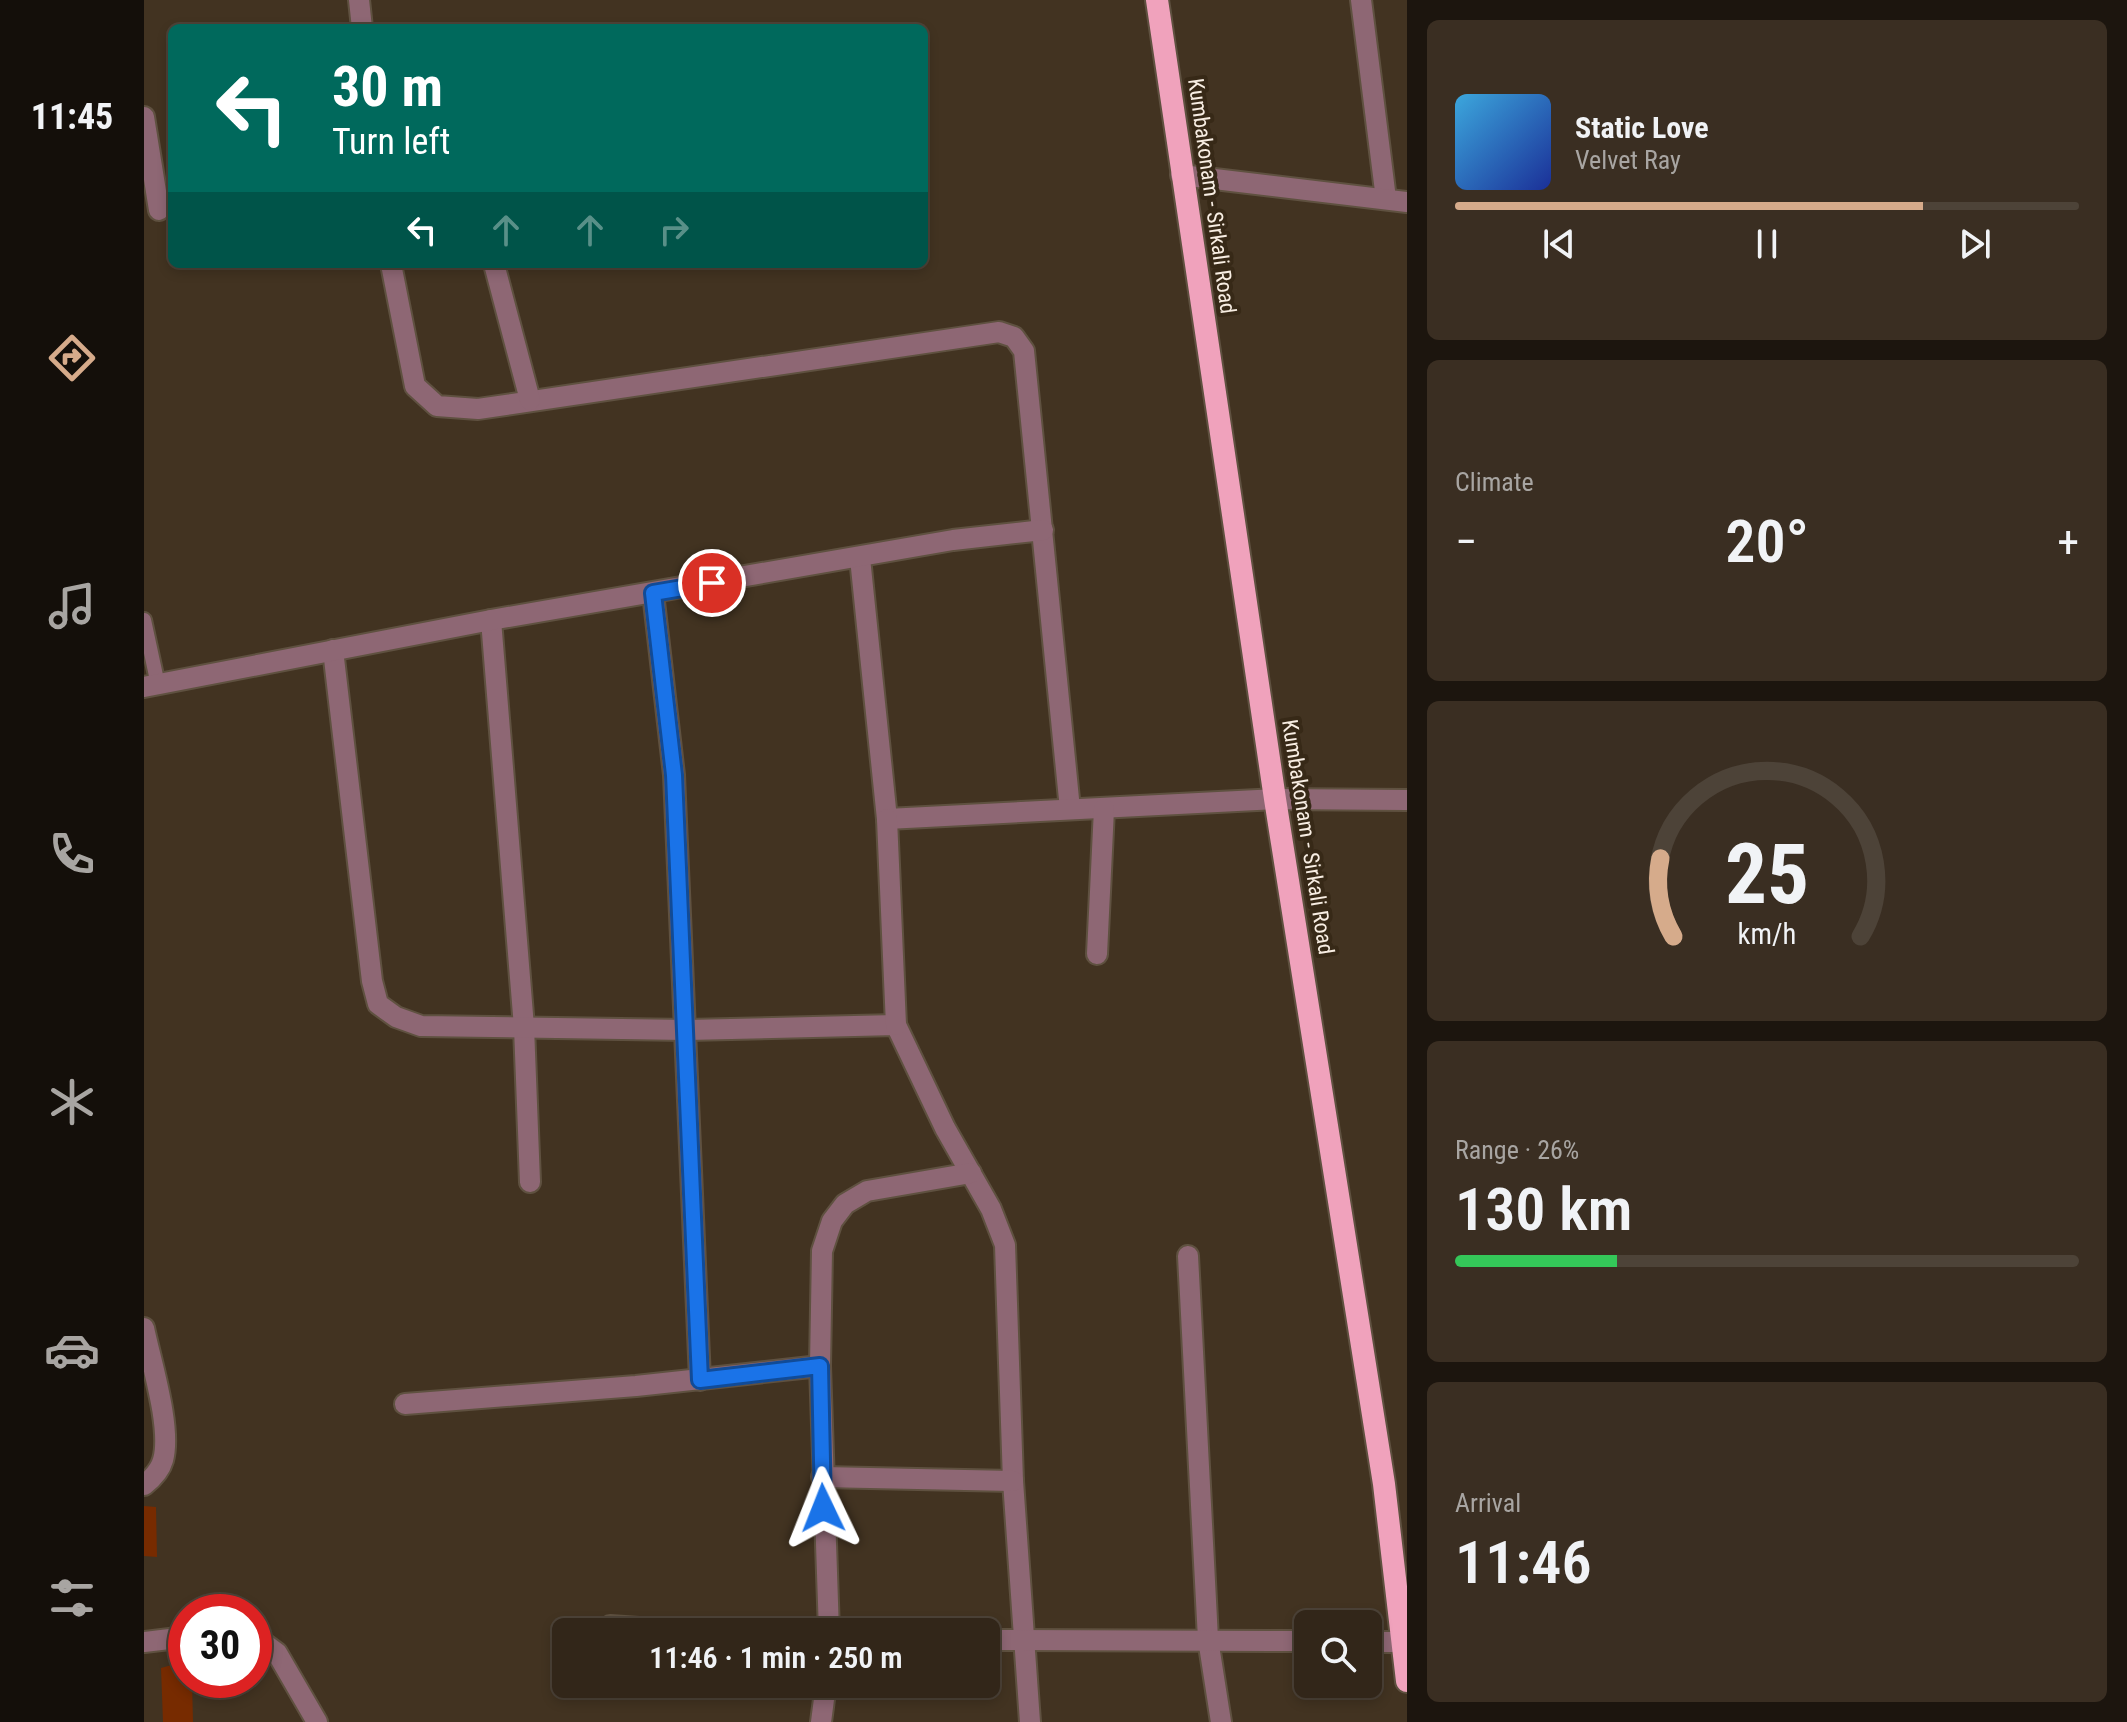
<!DOCTYPE html>
<meta charset="utf-8">
<style>
:root{--surface:#322619;--page:#3a2e22;--text:#f1f3f6;--muted:#a8a5a2;--line:#4d4338;--accent:#d6ab8b}
body{margin:0;font-family:"Roboto Condensed",sans-serif;background:var(--page);color:var(--text);height:100vh;display:flex;flex-direction:column;font-size:30px;white-space:nowrap}
*{box-sizing:border-box;margin:0}
p{font-size:26px;color:var(--muted)}
.icon{flex:none;width:44px;height:44px;fill:none;stroke:currentColor;stroke-width:2;stroke-linecap:round;stroke-linejoin:round}
.map{position:relative;flex:1;overflow:hidden}
.side{display:flex;flex-direction:column;gap:20px;padding:20px;background:#1c150e;width:720px}
.side>*{flex:none}
.top-card{position:absolute;left:24px;top:24px;width:760px;height:244px;border-radius:12px;box-shadow:0 4px 12px #0003,0 0 0 2px var(--line);background:#00695c;color:#fff;overflow:hidden}
.buttons{position:absolute;left:1150px;top:1610px;display:grid;gap:16px}
.buttons a{display:grid;place-items:center;width:88px;height:88px;border-radius:12px;background:var(--surface);box-shadow:0 4px 12px #0003,0 0 0 2px var(--line);font-size:40px}
.speed{position:absolute;left:24px;top:1594px;display:flex;gap:16px;font-size:40px;font-weight:700;text-align:center}
.speed>*{display:grid;place-content:center;width:104px;height:104px;border-radius:50%;background:var(--surface);box-shadow:0 4px 12px #0003,0 0 0 2px var(--line);line-height:1}
.speed .limit{border:12px solid #d22;background:#fff;color:#111}
.pin{position:absolute;display:grid;place-items:center;width:68px;height:68px;color:#fff;margin:-34px;border:4px solid #fff;border-radius:50%;box-shadow:0 2px 8px #0007}
.me{position:absolute;width:88px;margin:-44px;rotate:358deg;stroke-linejoin:round;filter:drop-shadow(0 0 6px #0008)}
.turn{display:flex;align-items:center;gap:28px;height:168px;padding:0 32px;font-size:36px}
.turn .icon{width:104px;height:104px;stroke-width:2.5}
.turn b{display:block;font-size:56px;line-height:68px}
.lanes{display:flex;align-items:center;height:76px;padding:0 32px;background:#0003;justify-content:center;gap:40px;direction:ltr}
.lanes .off{opacity:.35}
.big{font-size:60px;font-weight:600;line-height:1.1}
.side .widget{flex:1;display:flex;flex-direction:column;justify-content:center;gap:12px;min-width:0;padding:0 28px;border-radius:12px;background:var(--page)}
.side .dial{align-items:center;gap:0}
.dial svg{height:208px;overflow:visible;fill:none;stroke:var(--line);stroke-width:7;stroke-linecap:round;text-anchor:middle}
.dial text{fill:var(--text);stroke:none}
.song{display:flex;align-items:center;gap:24px}
.cover{width:96px;height:96px;border-radius:12px;background:linear-gradient(135deg,hsl(200 70% 55%),hsl(230 70% 35%))}
.played{height:8px;border-radius:4px;background:linear-gradient(90deg,var(--accent) 75%,var(--line) 75%)}
.keys{display:flex;justify-content:space-around;direction:ltr}
.heat{display:flex;justify-content:space-between;align-items:center;font-size:44px;direction:ltr}
.charge{height:12px;border-radius:6px;background:linear-gradient(90deg,#34c759 26%,var(--line) 0)}
.trip{position:absolute;left:408px;top:1618px;width:448px;height:80px;border-radius:12px;background:var(--surface);box-shadow:0 4px 12px #0003,0 0 0 2px var(--line);font-weight:600;line-height:80px;text-align:center}
main{display:flex;flex:1;min-height:0}
.tab-bar{display:flex;flex-direction:column;width:144px;justify-content:space-around;align-items:center;background:#140f0a;color:var(--muted)}
.tab-bar .icon{width:56px;height:56px}
.tab-bar .current{color:var(--accent)}
.tab-bar b{font-size:36px;color:var(--text)}
.map>svg:first-child{display:block}
.building{fill:#772b00}
.lines{fill:none;stroke-linecap:round;stroke-linejoin:round}
.service-casing{stroke:#5f5140;stroke-width:18}
.minor-casing{stroke:#5f5140;stroke-width:24}
.trunk-casing{stroke:#5f5140;stroke-width:26}
.service{stroke:#8e6774;stroke-width:14}
.minor{stroke:#8e6774;stroke-width:20}
.trunk{stroke:#f0a2bc;stroke-width:22}
.route-casing{stroke:#114b97;stroke-width:20}
.route{stroke:#1a73e8;stroke-width:14}
.labels{text-anchor:middle;dominant-baseline:central;stroke-width:8;stroke-linejoin:round;paint-order:stroke}
.street-label{font-size:22px;fill:#f8eee3;stroke:#372917}
</style>
<main>
<nav class="tab-bar">
<b>11:45</b>
<svg class="icon current" aria-label="directions" viewBox="0 0 24 24"><path d="M12 3l9 9-9 9-9-9zM9 14v-3h6M13 9l2 2-2 2"/></svg>
<svg class="icon" aria-label="music" viewBox="0 0 24 24"><path d="M9 18V5l10-2v13"/><circle cx="6" cy="18" r="3"/><circle cx="16" cy="16" r="3"/></svg>
<svg class="icon" aria-label="phone" viewBox="0 0 24 24"><path d="M5 4h4l2 5-3 2q2 4 5 5l2-3 5 2v4C11 20 4 13 5 4z"/></svg>
<svg class="icon" aria-label="climate" viewBox="0 0 24 24"><path d="M12 3v18M4 7l16 10M4 17L20 7"/></svg>
<svg class="icon" aria-label="car" viewBox="0 0 24 24"><path d="M5 17H2v-5l4-1 3-4h7l3 4 3 1v5h-3M9 17h6M6 11h13"/><circle cx="7" cy="17" r="2"/><circle cx="17" cy="17" r="2"/></svg>
<svg class="icon" aria-label="filters" viewBox="0 0 24 24"><path d="M4 7h16M4 17h16"/><circle cx="9" cy="7" r="2"/><circle cx="15" cy="17" r="2"/></svg>
</nav>
<div class="map">
<svg width="1263" height="1722" viewBox="0 0 1263 1722">
<rect width="100%" height="100%" fill="#423321"/>
<g class="building">
<polygon points="0,1506 12,1507 13,1557 0,1556"/>
<polygon points="42,1661 42,1680 48,1680 49,1722 19,1722 17,1668"/>
</g>
<g class="lines">
<defs>
<polyline id="service" points="0,620 14,685"/>
<g id="minor">
<polyline points="215,0 218,28"/>
<polyline points="1217,0 1242,199"/>
<polyline points="0,117 15,210"/>
<polyline points="1037,175 1263,202"/>
<polyline points="247,264 271,386 293,406 334,409 855,332 870,337 880,351 926,809"/>
<polyline points="350,264 386,400"/>
<polyline points="716,558 743,819 1131,799 1263,800"/>
<polyline points="509,593 530,775 556,1380"/>
<polyline points="347,620 380,1027 386,1182"/>
<polyline points="189,650 228,981 234,1004 252,1017 277,1026 543,1030 752,1025 801,1128 847,1209 861,1245 869,1481 886,1722"/>
<polyline points="0,687 347,620 809,540 899,530"/>
<polyline points="743,819 752,1025"/>
<polyline points="953,954 960,809"/>
<polyline points="1044,1256 1064,1639 1077,1722"/>
<path d="M0 1328C7 1362 28 1428 19 1460 16 1471 9 1478 0 1485"/>
<polyline points="261,1404 492,1386 676,1366"/>
<polyline points="678,1477 869,1481"/>
<polyline points="466,1626 553,1632"/>
<polyline points="685,1632 676,1366 678,1251 688,1221 701,1204 723,1191 827,1173"/>
<polyline points="110,1636 133,1653 173,1722"/>
<polyline points="842,1640 1164,1641"/>
<polyline points="0,1642 42,1637"/>
<polyline points="1224,1642 1258,1642"/>
<polyline points="677,1722 682,1684"/>
</g>
<polyline id="trunk" points="1013,0 1131,799 1240,1484 1263,1681"/>
</defs>
<use href="#service" class="service-casing"/>
<use href="#minor" class="minor-casing"/>
<use href="#trunk" class="trunk-casing"/>
<use href="#service" class="service"/>
<use href="#minor" class="minor"/>
<use href="#trunk" class="trunk"/>
</g>
<g class="lines">
<defs>
<polyline id="route" points="568,583 509,593 530,775 556,1380 676,1366 679,1508"/>
</defs>
<use href="#route" class="route-casing"/>
<use href="#route" class="route"/>
</g>
<g class="labels">
<g class="street-label">
<text transform="translate(1068 196) rotate(82)">Kumbakonam - Sirkali Road</text>
<text transform="translate(1164 837) rotate(81)">Kumbakonam - Sirkali Road</text>
</g>
</g>
</svg>
<div class="buttons">
<a><svg class="icon" aria-label="search" viewBox="0 0 24 24"><circle cx="10" cy="10" r="6"/><path d="M15 15l6 6"/></svg></a>
</div>
<div class="speed"><div class="limit">30</div></div>
<div class="pin" style="left:568px;top:583px;background:#d93025"><svg class="icon" aria-label="arrive" viewBox="0 0 24 24"><path d="M6 21V4h12l-3 4 3 4H6"/></svg></div>
<svg class="me" style="left:679px;top:1508px" viewBox="-20 -20 40 40"><path d="M0-17L14 15 0 8-14 15z" fill="#1a73e8" stroke="#fff" stroke-width="4"/></svg>
<div class="trip">11:46 · 1 min · 250 m</div>
<div class="top-card">
<div class="turn"><svg class="icon" aria-label="left" viewBox="0 0 24 24"><path d="M17 20v-9H6M10 6l-5 5 5 5"/></svg><div><b>30 m</b>Turn left</div></div>
<div class="lanes"><svg class="icon" aria-label="left" viewBox="0 0 24 24"><path d="M17 20v-9H6M10 6l-5 5 5 5"/></svg><svg class="icon off" aria-label="ahead" viewBox="0 0 24 24"><path d="M12 20V5M6 11l6-6 6 6"/></svg><svg class="icon off" aria-label="ahead" viewBox="0 0 24 24"><path d="M12 20V5M6 11l6-6 6 6"/></svg><svg class="icon off" aria-label="right" viewBox="0 0 24 24"><path d="M7 20v-9h11M14 6l5 5-5 5"/></svg></div>
</div>
</div>
<section class="side">
<div class="widget">
<div class="song"><i class="cover"></i><div><b>Static Love</b><p>Velvet Ray</p></div></div>
<div class="played"></div>
<div class="keys"><svg class="icon" aria-label="previous" viewBox="0 0 24 24"><path d="M18 5L8 12l10 7zM5 5v14"/></svg><svg class="icon" aria-label="pause" viewBox="0 0 24 24"><path d="M8 5v14M16 5v14"/></svg><svg class="icon" aria-label="next" viewBox="0 0 24 24"><path d="M6 5l10 7-10 7zM19 5v14"/></svg></div>
</div>
<div class="widget"><p>Climate</p>
<div class="heat"><a>−</a><b class="big">20°</b><a>+</a></div>
</div>
<div class="widget dial"><svg viewBox="0 0 100 80">
<path d="M14 69A42 42 0 1 1 86 69"/>
<path d="M14 69A42 42 0 0 1 9 39" stroke="#d6ab8b"/>
<text x="50" y="56" font-size="32" font-weight="700">25</text>
<text x="50" y="72" font-size="11">km/h</text>
</svg></div>
<div class="widget"><p>Range · 26%</p><b class="big">130 km</b><div class="charge"></div></div>
<div class="widget"><p>Arrival</p><b class="big">11:46</b></div>
</section>
</main>
